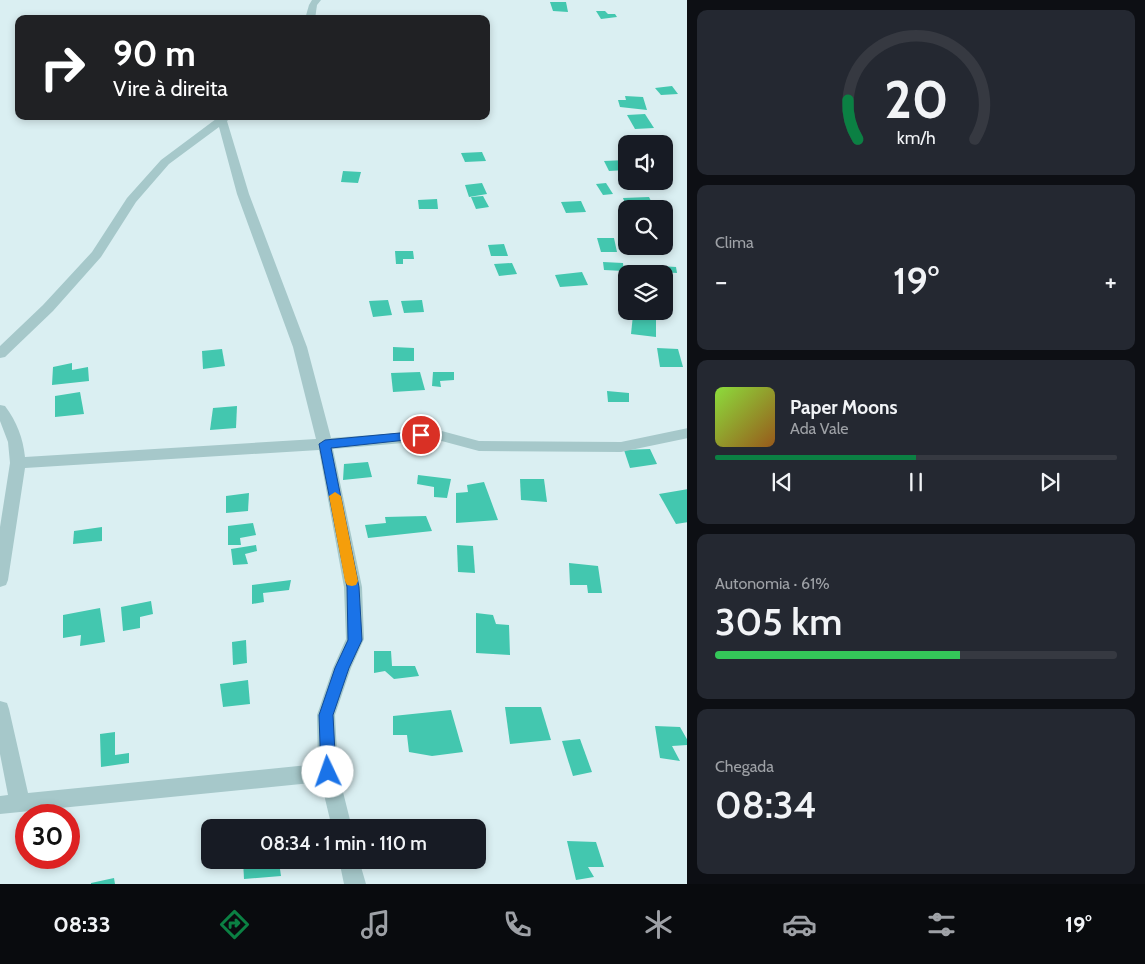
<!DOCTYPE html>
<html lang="pt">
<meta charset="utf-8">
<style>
:root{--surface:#171b24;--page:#242831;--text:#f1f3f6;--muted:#9ea1a6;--line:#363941;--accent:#0b8043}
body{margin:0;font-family:Cabin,sans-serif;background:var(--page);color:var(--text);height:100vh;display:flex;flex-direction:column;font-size:19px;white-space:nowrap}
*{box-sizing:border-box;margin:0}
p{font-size:16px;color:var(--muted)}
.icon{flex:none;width:28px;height:28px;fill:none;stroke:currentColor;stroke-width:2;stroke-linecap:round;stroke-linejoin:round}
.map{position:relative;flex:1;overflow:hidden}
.side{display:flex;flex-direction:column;gap:10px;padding:10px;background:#0d0f14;width:458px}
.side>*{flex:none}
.guide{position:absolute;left:15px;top:15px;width:475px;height:105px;border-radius:10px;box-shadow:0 2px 8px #0003;background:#202124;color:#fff;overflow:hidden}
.controls{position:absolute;left:618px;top:135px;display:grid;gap:10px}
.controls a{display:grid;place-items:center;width:55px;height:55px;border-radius:10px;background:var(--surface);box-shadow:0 2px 8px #0003;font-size:25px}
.speed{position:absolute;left:15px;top:804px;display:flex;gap:10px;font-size:25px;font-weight:700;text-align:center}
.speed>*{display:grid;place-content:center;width:65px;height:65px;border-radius:50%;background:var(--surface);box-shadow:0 2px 8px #0003;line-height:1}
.speed .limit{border:8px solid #d22;background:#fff;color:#111}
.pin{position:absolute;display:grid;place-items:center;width:42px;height:42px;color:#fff;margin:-21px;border:2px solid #fff;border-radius:50%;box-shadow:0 1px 5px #0007}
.me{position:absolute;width:55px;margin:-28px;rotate:357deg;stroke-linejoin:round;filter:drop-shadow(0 0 4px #0008)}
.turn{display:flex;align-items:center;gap:18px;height:105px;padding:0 15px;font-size:22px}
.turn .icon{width:65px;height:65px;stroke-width:2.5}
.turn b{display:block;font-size:35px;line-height:42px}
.big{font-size:38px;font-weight:600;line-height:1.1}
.side .widget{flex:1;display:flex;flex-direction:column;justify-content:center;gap:8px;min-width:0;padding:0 18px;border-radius:10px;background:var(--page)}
.side .dial{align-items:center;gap:0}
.dial svg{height:130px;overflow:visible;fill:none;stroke:var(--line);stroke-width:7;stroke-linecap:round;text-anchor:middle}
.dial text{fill:var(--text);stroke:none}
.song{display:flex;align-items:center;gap:15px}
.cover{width:60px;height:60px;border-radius:8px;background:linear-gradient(135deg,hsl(90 70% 55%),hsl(30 70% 35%))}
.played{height:5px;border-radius:2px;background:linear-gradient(90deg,var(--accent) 50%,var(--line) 50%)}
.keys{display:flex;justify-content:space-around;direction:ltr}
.heat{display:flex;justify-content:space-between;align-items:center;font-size:28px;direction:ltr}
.charge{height:8px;border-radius:4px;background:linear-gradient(90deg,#34c759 61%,var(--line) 0)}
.trip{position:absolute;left:201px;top:819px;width:285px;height:50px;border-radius:10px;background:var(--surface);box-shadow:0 2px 8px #0003;font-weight:600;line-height:50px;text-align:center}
.tab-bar{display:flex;height:80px;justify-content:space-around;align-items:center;background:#090b0e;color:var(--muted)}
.tab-bar .icon{width:35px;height:35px}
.tab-bar .on{color:var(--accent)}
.tab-bar b{font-size:22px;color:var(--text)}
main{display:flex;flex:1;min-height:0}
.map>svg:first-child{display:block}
.building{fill:#43c7af}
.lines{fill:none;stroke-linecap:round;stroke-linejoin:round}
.minor{fill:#a6c8ca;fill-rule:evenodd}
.route{fill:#1a73e8;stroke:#114b97}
.slow{fill:#f59e0b}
</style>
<main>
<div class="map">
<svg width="688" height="884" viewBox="0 0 688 884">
<rect width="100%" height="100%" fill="#daeff2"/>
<g class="building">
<polygon points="550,2 566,2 568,12 553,11"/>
<polygon points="596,11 605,11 608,14 615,14 617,17 601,19"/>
<polygon points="672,86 678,94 661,95 655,88"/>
<polygon points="625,96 643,97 647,110 620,107 618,100 626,100"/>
<polygon points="645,114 654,128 635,129 627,115"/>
<polygon points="482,152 486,161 465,162 461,153"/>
<polygon points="626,160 626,170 609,171 604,161"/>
<polygon points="343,171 361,172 358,183 341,182"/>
<polygon points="482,183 487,194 469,197 465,185"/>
<polygon points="606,183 613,194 603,195 596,184"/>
<polygon points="483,196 489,207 476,209 471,197"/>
<polygon points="649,197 654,207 627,208 623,198"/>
<polygon points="437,199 438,209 419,209 418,200"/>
<polygon points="581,201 586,212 566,213 561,202"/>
<polygon points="597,238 614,238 617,252 601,252"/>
<polygon points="504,244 508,256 491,256 488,245"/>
<polygon points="395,251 413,251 414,259 403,259 403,264 396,264"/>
<polygon points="603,262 623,263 624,271 604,270"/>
<polygon points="512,263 517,274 499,276 494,264"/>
<polygon points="644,265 676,267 677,273 645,271"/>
<polygon points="582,272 588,285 560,287 555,275"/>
<polygon points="388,300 392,315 373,317 369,301"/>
<polygon points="422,300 424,312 404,313 401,301"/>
<polygon points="633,315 656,318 656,337 631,334"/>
<polygon points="393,347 414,348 414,361 393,361"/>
<polygon points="657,348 678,349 683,367 660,367"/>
<polygon points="222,349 225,366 203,369 202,351"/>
<polygon points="72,363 72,370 88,367 89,381 52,385 53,367"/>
<polygon points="420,372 425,390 393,392 391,373"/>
<polygon points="433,372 454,372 454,380 440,381 441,387 432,386"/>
<polygon points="607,391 629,393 629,402 608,402"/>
<polygon points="80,392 84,414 55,417 55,396"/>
<polygon points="237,406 236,428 210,430 213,408"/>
<polygon points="650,449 657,464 630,468 624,450"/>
<polygon points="368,462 372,477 343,480 344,464"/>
<polygon points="418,475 451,479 447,498 434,497 434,487 417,484"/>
<polygon points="520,479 544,479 547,502 521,500"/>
<polygon points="484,482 498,520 456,523 456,493 468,492 467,485"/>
<polygon points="688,489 688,522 676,524 659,494"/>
<polygon points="249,493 248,511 226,513 226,496"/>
<polygon points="426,516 432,531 368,538 365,525 386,523 385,517"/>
<polygon points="253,523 256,535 240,538 241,545 228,545 228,526"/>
<polygon points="102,527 102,541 73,544 74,531"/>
<polygon points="256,545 257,551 245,554 248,564 233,565 231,549"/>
<polygon points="457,545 473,546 475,573 458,572"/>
<polygon points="569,563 598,566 602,593 588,593 587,585 570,585"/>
<polygon points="291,580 289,590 263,593 264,602 252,604 252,585"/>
<polygon points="151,601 153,614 140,617 140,628 123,631 121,607"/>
<polygon points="100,608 105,642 80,646 81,635 63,638 63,615"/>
<polygon points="476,613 493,615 496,624 509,625 510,655 476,653"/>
<polygon points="246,640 247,663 233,665 232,642"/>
<polygon points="374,651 391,651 392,666 415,666 419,676 394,679 385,671 374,673"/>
<polygon points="248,680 250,704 223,707 220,684"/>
<polygon points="505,707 541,707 551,740 510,744"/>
<polygon points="451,710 463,752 432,756 409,752 407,735 393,735 393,716"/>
<polygon points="655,726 680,727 688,741 688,745 672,746 680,761 660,758"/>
<polygon points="115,732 115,755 129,753 129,763 101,767 100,734"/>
<polygon points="580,739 592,772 573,776 562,741"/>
<polygon points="567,841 596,842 604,867 588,867 594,877 576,880"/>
<polygon points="243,860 279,862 281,876 244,879"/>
<polygon points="114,878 115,884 91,884 91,883"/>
</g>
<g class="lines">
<g class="minor">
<polygon points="312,0 321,0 317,5 315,19 305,19 309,5"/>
<path d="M220 116H232L227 121 249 194 307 347 331 438 438 430 479 441 621 442 688 428V438L621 452 479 451 438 440 333 449 362 587 364 639 351 668 335 715 338 772 352 828H332L321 782 0 814V796L8 795 0 754V701L7 703 9 709 28 793 318 764 317 715 333 668 346 639 344 587 319 450 25 468 8 580 6 585 0 587V527L10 463 8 442 0 421V405L5 406C17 422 23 438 25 457L316 439 293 347 237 194 219 127 169 164 136 202 101 257 53 311 5 357 0 358V346L43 305 92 252 127 198 161 160Z"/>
<polygon points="339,860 359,860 366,884 344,884"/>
</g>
</g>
<polygon class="route" points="421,431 426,435 425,438 331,448 359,587 362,640 349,668 333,715 336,772 334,777 328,779 323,777 321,772 319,715 335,668 348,640 347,587 319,444 325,440"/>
<polygon class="slow" points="335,492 341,496 358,581 356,585 352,586 347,585 345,581 329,496"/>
</svg>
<div class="controls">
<a><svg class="icon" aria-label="sound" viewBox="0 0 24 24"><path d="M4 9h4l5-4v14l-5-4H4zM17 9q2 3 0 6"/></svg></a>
<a><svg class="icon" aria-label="search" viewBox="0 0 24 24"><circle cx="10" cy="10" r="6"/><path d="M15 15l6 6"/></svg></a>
<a><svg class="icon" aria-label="layers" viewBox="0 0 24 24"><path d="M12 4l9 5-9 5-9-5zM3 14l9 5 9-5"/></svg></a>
</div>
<div class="speed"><div class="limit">30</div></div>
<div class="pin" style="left:421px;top:435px;background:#d93025"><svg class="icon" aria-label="arrive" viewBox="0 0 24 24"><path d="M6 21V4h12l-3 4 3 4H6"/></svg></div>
<svg class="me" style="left:328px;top:772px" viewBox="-20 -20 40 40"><circle r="19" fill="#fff"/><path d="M0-13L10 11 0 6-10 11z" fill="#1a73e8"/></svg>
<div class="trip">08:34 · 1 min · 110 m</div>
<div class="guide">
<div class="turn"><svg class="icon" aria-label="right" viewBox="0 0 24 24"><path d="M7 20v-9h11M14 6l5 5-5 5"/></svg><div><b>90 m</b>Vire à direita</div></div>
</div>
</div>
<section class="side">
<div class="widget dial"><svg viewBox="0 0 100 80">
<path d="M14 69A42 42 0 1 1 86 69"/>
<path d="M14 69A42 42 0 0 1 8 45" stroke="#0b8043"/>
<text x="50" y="56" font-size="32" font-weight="700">20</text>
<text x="50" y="72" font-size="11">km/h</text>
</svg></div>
<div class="widget"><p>Clima</p>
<div class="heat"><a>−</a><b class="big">19°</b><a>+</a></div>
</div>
<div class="widget">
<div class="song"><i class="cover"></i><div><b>Paper Moons</b><p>Ada Vale</p></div></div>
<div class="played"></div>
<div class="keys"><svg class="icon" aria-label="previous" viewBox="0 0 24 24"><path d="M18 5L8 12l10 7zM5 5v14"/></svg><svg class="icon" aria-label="pause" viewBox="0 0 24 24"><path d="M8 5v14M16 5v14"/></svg><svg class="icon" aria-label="next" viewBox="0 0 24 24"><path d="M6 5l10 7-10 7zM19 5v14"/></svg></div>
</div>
<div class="widget"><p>Autonomia · 61%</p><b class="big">305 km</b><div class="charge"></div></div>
<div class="widget"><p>Chegada</p><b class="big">08:34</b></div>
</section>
</main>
<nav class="tab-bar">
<b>08:33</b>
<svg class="icon on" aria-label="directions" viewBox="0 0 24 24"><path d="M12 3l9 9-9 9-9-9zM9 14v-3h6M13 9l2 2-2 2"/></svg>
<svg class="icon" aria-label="music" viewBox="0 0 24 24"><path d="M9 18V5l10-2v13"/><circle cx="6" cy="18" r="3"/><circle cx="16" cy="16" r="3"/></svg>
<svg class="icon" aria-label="phone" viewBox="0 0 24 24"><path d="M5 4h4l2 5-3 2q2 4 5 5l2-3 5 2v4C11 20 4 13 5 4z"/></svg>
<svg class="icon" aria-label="climate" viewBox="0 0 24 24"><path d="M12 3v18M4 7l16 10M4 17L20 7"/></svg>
<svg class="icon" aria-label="car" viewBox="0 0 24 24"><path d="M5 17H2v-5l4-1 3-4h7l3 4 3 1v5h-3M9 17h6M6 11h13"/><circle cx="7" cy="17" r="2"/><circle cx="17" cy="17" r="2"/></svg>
<svg class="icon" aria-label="filters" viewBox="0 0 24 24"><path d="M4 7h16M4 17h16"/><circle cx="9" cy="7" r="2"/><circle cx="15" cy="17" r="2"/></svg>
<b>19°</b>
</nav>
